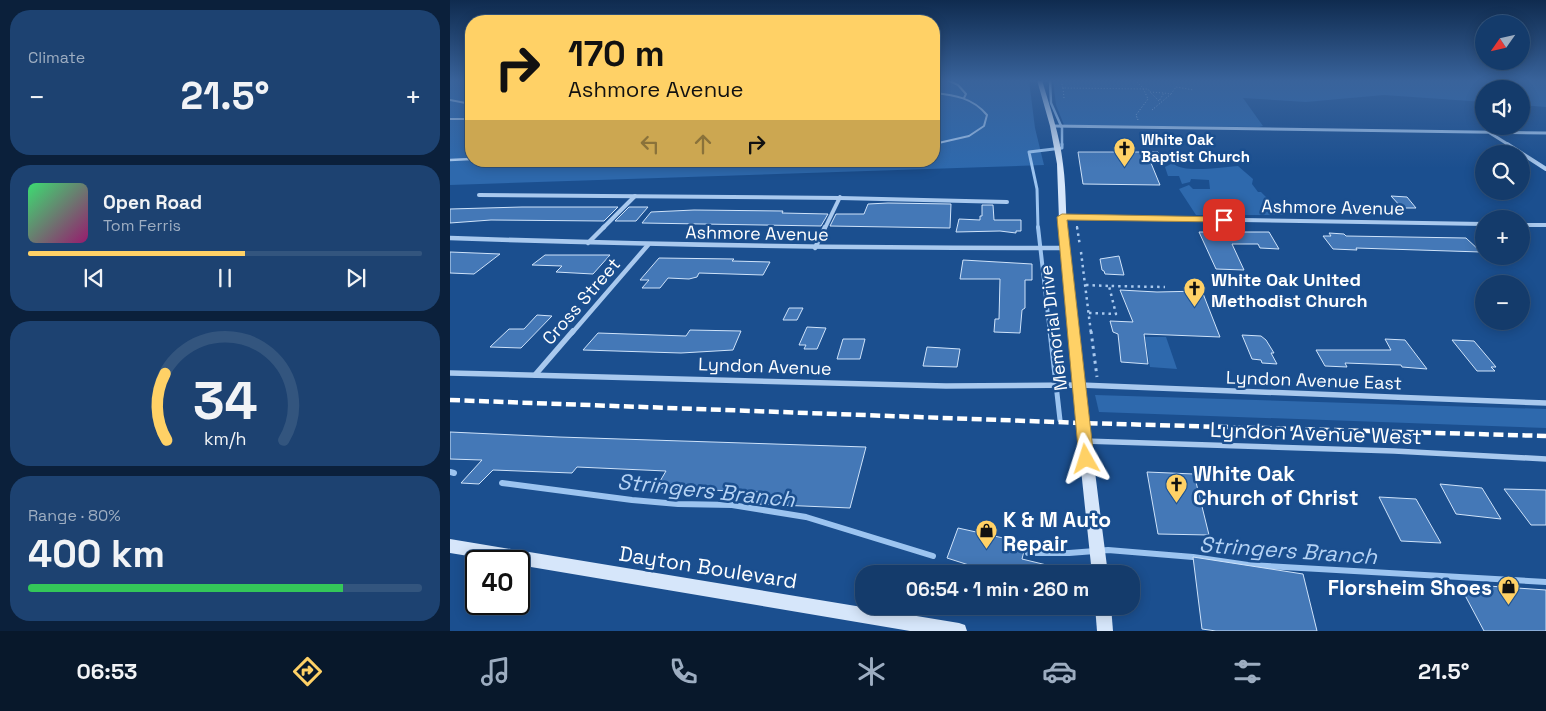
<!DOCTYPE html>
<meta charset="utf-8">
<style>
:root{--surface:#143b6b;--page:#1d4271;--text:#f1f3f6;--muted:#9dadc1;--line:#33557e;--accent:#ffd166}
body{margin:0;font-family:"Space Grotesk",sans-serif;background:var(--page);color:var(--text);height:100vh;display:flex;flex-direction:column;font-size:19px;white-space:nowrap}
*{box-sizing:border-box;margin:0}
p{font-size:16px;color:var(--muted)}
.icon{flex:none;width:28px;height:28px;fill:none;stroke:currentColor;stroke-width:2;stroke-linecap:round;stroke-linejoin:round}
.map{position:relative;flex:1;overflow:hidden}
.panel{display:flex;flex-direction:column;gap:10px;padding:10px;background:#0b203b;width:450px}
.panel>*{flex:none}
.top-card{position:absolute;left:15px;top:15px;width:475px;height:152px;border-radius:20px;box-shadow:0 2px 12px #0003,0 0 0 1px var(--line);background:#ffd166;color:#111;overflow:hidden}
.needle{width:32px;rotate:236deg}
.buttons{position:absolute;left:1025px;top:15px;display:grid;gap:10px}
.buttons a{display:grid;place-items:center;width:55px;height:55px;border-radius:50%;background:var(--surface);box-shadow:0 2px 12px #0003,0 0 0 1px var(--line);font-size:25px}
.speed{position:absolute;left:15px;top:550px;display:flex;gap:10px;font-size:25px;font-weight:700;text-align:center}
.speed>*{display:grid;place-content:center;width:65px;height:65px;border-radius:50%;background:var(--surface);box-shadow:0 2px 12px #0003,0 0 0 1px var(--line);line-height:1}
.speed .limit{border:2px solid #111;border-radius:8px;background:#fff;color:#111}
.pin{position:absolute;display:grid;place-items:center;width:42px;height:42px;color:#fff;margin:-21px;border-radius:10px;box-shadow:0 2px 8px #0006}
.me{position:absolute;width:55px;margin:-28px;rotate:354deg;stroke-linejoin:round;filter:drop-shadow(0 0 4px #0008)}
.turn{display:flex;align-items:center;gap:18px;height:105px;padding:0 20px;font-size:22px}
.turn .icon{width:65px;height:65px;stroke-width:2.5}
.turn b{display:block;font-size:35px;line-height:42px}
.lanes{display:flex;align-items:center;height:48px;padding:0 20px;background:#0003;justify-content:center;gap:25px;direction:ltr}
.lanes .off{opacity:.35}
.big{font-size:38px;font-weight:600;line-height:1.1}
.panel .card{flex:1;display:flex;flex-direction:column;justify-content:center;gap:8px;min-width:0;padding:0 18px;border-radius:20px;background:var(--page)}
.panel .dial{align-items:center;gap:0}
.dial svg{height:130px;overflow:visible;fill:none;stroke:var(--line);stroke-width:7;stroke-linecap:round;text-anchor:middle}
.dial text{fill:var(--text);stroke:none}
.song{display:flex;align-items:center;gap:15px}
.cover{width:60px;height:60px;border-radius:8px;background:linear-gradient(135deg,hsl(140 70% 55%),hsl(320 70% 35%))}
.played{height:5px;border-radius:2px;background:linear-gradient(90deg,var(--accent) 55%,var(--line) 55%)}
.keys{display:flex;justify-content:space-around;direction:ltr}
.heat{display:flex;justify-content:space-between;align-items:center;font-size:28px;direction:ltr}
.charge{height:8px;border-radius:4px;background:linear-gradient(90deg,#34c759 80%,var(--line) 0)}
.trip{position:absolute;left:405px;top:565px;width:285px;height:50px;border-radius:20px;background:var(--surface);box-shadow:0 2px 12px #0003,0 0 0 1px var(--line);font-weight:600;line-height:50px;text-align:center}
.dock{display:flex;height:80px;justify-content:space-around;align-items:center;background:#08182b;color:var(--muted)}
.dock .icon{width:35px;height:35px}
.dock .on{color:var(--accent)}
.dock b{font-size:22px;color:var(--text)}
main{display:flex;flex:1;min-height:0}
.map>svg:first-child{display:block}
.green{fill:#2e69ad}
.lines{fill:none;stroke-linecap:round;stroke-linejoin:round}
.stream-far4{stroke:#9cc4f0;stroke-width:2.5}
.stream-far3{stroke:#9cc4f0;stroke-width:3}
.stream-far2{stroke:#9cc4f0;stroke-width:4}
.stream-far1{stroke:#9cc4f0;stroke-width:5}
.stream{stroke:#9cc4f0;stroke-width:6}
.building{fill:#4478b7;stroke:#cfe3fa}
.path-far3{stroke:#a9c9ee;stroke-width:1;stroke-dasharray:1 2;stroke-linecap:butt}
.path-far2{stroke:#a9c9ee;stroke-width:2;stroke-dasharray:2 2.5;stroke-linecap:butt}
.path-far1{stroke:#a9c9ee;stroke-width:2.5;stroke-dasharray:2.5 4;stroke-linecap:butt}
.path{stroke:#a9c9ee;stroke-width:3;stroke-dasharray:3 4.5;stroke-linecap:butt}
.lane-far1{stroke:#a9c9ee;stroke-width:2}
.lane{stroke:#a9c9ee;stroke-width:2.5}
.street-far3{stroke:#a9c9ee;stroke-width:3}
.street-far2{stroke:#a9c9ee;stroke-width:4}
.street-far1{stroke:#a9c9ee;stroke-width:4.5}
.street{stroke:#a9c9ee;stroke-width:5.5}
.secondary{fill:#d6e6fa;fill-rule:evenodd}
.rail{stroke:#fff;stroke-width:4.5;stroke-dasharray:10 4.5;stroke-linecap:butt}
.route{fill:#ffd166;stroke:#a68842}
.labels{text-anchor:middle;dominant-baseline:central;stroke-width:5;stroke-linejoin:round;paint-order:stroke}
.far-poi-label{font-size:15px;font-weight:bold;fill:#fff;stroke:#1b4f8f;text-anchor:start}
.street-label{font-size:18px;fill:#fff;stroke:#1b4f8f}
.poi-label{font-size:18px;font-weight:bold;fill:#fff;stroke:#1b4f8f;text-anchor:start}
.near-street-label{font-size:21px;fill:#fff;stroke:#1b4f8f}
.near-poi-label{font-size:21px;font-weight:bold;fill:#fff;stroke:#1b4f8f;text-anchor:start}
.near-water-label{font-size:22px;font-style:italic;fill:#b5d3f5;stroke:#1b4f8f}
</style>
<main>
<section class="panel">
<div class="card"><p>Climate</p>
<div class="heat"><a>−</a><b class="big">21.5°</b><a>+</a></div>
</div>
<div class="card">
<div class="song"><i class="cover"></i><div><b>Open Road</b><p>Tom Ferris</p></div></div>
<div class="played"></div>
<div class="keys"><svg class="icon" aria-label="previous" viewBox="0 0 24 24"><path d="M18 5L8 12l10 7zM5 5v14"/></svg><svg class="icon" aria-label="pause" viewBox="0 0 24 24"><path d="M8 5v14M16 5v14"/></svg><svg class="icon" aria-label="next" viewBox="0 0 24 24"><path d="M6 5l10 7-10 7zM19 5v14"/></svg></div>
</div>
<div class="card dial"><svg viewBox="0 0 100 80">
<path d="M14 69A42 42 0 1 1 86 69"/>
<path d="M14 69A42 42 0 0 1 13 28" stroke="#ffd166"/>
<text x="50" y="56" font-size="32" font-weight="700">34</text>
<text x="50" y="72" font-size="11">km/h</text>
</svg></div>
<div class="card"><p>Range · 80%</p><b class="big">400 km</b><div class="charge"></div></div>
</section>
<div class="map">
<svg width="1096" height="631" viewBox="0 0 1096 631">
<rect width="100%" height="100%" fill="#1b4f8f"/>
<g class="green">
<polygon points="0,80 21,80 21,161 484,161 484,80 579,80 585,128 594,165 0,185"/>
<polygon points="603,80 1096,80 1096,107 1071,105 1071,89 1034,89 1034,102 934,95 856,102 793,98 813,126 809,127 614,125 606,105"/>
<path d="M723 163C732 174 773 167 788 166L803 179 802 184 808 192H811L834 215H746L729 189 739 185 743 189H760L759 180 741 179 740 182 732 184 729 176H718L715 167Z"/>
<polygon points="695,337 716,337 727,369 700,367"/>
<polygon points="645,395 1096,409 1096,428 649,412"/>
</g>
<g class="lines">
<polyline class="stream-far4" points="600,80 601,103 612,128 612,145"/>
<polyline class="stream-far3" points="588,228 587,189 579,152 612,148 612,144"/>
<polyline class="stream-far2" points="588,227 600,333"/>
<polyline class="stream-far1" points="600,331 610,420"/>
<g class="stream">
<polyline points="0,472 4,473"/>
<polyline points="52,483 182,500 228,504 282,505 356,517 483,556"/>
<polyline points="578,553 619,553 658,550 743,557 798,565 1096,582"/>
</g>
</g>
<g class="building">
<polygon points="628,152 708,152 714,164 701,163 710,185 633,184"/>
<polygon points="941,196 957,197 966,208 952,208"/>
<polygon points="438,203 501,204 500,228 380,226 386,214 414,214 418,204"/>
<polygon points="532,205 543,205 544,220 571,220 571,231 566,231 566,233 550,231 506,232 509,219 530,220 530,216 532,216"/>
<polygon points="72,207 168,207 154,221 41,220 0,223 0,209"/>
<polygon points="179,207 198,207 186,221 165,221"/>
<polygon points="244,210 333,211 332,213 378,214 371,226 192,223 201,212"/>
<polygon points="749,232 819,232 829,249 810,248 808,244 782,244 794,270 766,269"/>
<polygon points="879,233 894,234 896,236 1016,238 1031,252 906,248 907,250 883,249 873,236 881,236"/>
<polygon points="0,252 50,254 24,274 0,273"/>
<polygon points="95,255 160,255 143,274 106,272 112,266 82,265"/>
<polygon points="669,256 674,275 655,274 654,271 652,270 650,259"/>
<polygon points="209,258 284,259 282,261 320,262 313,275 249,273 247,277 239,279 218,278 210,288 192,288 199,280 190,280"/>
<polygon points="513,260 582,264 582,280 575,280 575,308 572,310 570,333 544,332 545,319 549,319 550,279 510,279"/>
<polygon points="670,290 707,292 752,291 770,337 694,334 698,364 671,362 668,334 663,332 660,321 683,322"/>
<polygon points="339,308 353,308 347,320 333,320"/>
<polygon points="87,315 102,316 71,348 40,347 59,329 74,329"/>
<polygon points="357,327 376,328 367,349 354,349 356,345 349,345"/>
<polygon points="240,330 291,331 283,350 231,353 133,350 148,333 236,336"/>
<polygon points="792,335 811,336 816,340 824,353 821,353 827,364 812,363 811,360 802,359"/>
<polygon points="393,339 415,339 410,359 387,359"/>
<polygon points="935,339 955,340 977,369 952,367 951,365 895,363 897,367 875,366 866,350 941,350"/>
<polygon points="1002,340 1024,341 1046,367 1041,367 1045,371 1027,371"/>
<polygon points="477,347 510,349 507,367 473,366"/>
<polygon points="0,432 109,437 416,447 400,508 306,504 310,492 206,488 216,471 127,467 122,473 43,470 29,484 11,483 32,460 0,459"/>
<polygon points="697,472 744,474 759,535 708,534"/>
<polygon points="990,484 1032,488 1051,519 1006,514"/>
<polygon points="1054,489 1096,490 1096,525 1081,525"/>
<polygon points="929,497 966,499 991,543 951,541"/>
<polygon points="508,528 576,543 572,559 613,569 612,574 547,574 497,558"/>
<polygon points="743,557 853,574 867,631 766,631 752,629"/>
<polygon points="1009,584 1096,590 1096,631 1034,631"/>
</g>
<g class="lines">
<g class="path-far3">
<polyline points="685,80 693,88 698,99 686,115 688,120"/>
<polyline points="611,81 613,88 698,89 700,92"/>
<polyline points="613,88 614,98"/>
<polygon points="700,92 714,93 709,101"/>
<polyline points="721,94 726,87 744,90"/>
<polyline points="702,110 721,94 714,93"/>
</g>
<polyline class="path-far2" points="627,226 627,228"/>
<g class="path-far1">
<polyline points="627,227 630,246"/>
<polyline points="631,252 641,333"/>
<polyline points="636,285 659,286"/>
<polyline points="639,313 666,314 659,286 715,287"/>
</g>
<polyline class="path" points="641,331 647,377"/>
<g class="lane-far1">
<polyline points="498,80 508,85 516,94 514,98"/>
<path d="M484 93C505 95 523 98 537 115L534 126 519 136 484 144"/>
<polyline points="0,100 21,104"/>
<polyline points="0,119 21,119"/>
</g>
<polyline class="lane" points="0,160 21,159"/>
<g class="street-far3">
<polyline points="603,126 1096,133"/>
<polyline points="1040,133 1059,145"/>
</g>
<g class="street-far2">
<polyline points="1057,144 1096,169"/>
<polyline points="29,195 390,198 557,202"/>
<polyline points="612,217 1034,224"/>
<polyline points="1071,225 1096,225"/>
<polyline points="153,228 185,196"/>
<polyline points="375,228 390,197"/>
</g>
<g class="street-far1">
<path d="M0 238C205 245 409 248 614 248"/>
<polyline points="138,243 154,227"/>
<polyline points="365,248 375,227"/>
<polyline points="122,333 198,245"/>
</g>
<g class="street">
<polyline points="0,373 496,386 630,385 1096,403"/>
<polyline points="85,375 123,331"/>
<polyline points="634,441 944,451 1096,459"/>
</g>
<g class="secondary">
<path d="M587 80H592C600 108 610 135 613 164 617 193 615 222 619 251 631 359 644 466 658 574H642L628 441 624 385 610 248 607 164 600 126Z"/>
<polygon points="0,539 509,623 515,625 517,631 460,631 69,565 69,561 49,561 0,553"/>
<polygon points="645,606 661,606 663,631 647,631"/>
</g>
<polyline class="rail" points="0,400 633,423 1096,436"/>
</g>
<linearGradient id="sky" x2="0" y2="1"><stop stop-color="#0f2b4f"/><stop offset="0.48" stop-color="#39639b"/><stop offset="1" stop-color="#39639b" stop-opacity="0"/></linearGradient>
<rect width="1096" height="168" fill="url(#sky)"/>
<polygon class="route" points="612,214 774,217 778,220 774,222 617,220 644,459 641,464 636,465 631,464 629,459 607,217"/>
<defs>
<symbol id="church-pin" viewBox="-11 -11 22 30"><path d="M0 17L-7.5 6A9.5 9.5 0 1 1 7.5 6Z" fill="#ffd166" stroke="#1b4f8f"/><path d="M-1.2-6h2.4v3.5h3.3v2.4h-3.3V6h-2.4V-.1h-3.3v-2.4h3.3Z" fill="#111"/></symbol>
<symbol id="shop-pin" viewBox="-11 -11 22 30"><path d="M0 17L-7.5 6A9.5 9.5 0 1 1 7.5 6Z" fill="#ffd166" stroke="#1b4f8f"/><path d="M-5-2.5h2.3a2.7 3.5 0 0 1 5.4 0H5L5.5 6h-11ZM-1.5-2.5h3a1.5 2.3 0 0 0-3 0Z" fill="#111"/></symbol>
</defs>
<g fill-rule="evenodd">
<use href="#church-pin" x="662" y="136" width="25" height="34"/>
<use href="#church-pin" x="732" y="276" width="25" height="34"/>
<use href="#church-pin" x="714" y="472" width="25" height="34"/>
<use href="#shop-pin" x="524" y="518" width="25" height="34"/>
<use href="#shop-pin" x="1046" y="574" width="25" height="34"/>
</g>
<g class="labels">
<g class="far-poi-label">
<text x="691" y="139">White Oak<tspan x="691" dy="17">Baptist Church</tspan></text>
</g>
<g class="street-label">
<text transform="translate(883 207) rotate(1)">Ashmore Avenue</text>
<text transform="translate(307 233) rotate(1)">Ashmore Avenue</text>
<text transform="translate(131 301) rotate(-49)">Cross Street</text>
<text transform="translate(603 328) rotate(-97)">Memorial Drive</text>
<text transform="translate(315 366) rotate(2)">Lyndon Avenue</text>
<text transform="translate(864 380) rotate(2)">Lyndon Avenue East</text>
</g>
<g class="poi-label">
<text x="761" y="279">White Oak United<tspan x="761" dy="21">Methodist Church</tspan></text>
</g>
<g class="near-street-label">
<text transform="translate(866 433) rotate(2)">Lyndon Avenue West</text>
<text transform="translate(258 567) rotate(9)">Dayton Boulevard</text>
</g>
<g class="near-poi-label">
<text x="743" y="473">White Oak<tspan x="743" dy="24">Church of Christ</tspan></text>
<text x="553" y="519">K &amp; M Auto<tspan x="553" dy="24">Repair</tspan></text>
<text x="1042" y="587" text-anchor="end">Florsheim Shoes</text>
</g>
<g class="near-water-label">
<text transform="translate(256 490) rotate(6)">Stringers Branch</text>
<text transform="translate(838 550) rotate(4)">Stringers Branch</text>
</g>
</g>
</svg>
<div class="buttons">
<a><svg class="needle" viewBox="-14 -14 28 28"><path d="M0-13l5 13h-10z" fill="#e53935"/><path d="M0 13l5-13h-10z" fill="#9dadc1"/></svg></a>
<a><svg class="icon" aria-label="sound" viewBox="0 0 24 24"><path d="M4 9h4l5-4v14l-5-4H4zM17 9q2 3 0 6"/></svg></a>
<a><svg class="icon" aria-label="search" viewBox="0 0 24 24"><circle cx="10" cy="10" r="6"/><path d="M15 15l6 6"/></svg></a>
<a>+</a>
<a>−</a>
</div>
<div class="speed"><div class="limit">40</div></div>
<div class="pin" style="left:774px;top:220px;background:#d93025"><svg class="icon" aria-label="arrive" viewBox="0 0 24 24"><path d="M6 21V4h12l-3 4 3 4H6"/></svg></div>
<svg class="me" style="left:636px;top:459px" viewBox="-20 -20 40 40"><path d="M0-17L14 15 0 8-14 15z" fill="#ffd166" stroke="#fff" stroke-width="4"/></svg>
<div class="trip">06:54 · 1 min · 260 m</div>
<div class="top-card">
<div class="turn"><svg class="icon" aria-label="right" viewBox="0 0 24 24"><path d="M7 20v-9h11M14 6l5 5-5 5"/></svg><div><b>170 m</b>Ashmore Avenue</div></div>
<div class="lanes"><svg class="icon off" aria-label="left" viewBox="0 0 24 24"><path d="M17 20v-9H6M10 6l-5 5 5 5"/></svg><svg class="icon off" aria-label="ahead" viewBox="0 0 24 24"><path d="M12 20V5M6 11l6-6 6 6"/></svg><svg class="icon" aria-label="right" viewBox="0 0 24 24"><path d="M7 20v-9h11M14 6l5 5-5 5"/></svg></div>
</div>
</div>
</main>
<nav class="dock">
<b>06:53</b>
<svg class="icon on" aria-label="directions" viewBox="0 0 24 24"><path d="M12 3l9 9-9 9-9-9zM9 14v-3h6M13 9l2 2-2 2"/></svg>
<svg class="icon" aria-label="music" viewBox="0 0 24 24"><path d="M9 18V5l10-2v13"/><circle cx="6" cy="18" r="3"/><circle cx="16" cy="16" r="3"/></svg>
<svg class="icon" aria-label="phone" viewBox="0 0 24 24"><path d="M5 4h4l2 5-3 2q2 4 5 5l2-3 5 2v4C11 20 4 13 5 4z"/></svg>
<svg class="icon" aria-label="climate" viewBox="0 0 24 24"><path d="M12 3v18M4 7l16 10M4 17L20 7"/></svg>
<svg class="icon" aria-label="car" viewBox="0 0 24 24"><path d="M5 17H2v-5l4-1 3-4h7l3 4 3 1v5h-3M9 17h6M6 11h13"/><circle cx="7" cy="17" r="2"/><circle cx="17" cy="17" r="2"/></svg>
<svg class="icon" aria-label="filters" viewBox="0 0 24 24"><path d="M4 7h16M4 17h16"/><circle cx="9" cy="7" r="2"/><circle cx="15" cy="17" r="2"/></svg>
<b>21.5°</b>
</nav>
